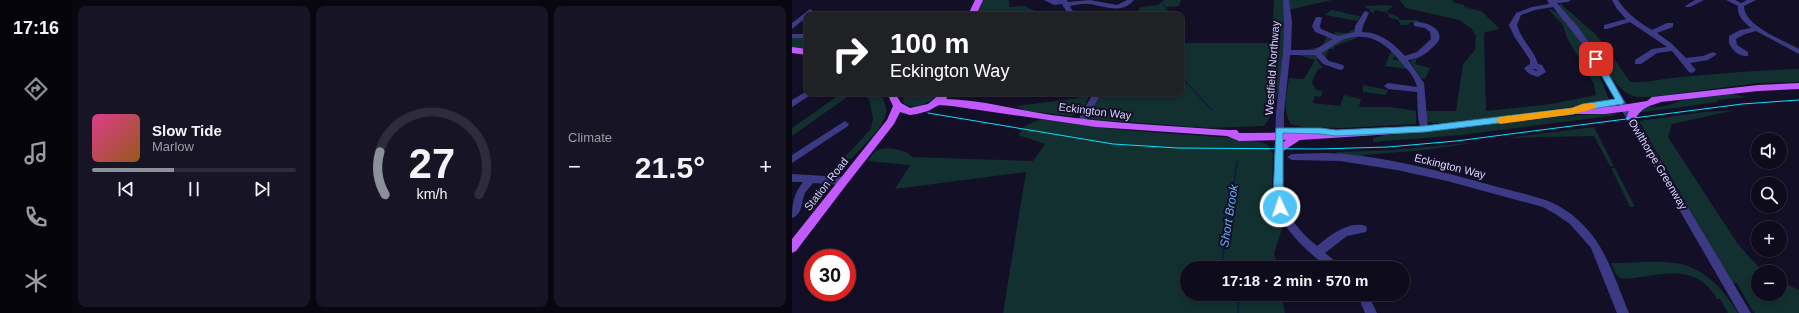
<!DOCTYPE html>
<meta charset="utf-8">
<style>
:root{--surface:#0e0b1c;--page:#171425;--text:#f1f3f6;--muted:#9b9ba3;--line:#2e2b3b;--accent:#8c9099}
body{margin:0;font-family:Helvetica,sans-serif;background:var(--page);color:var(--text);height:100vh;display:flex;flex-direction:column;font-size:15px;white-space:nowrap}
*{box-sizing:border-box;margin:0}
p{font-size:13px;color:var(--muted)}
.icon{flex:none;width:22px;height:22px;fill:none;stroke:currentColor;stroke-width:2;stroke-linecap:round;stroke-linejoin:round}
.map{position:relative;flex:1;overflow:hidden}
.details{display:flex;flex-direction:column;gap:6px;padding:6px;background:#08060f;width:720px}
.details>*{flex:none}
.banner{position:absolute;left:12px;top:12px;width:380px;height:84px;border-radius:8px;box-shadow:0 2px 6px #0003,0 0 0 1px var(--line);background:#202124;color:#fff;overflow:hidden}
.fabs{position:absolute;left:959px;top:133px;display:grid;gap:8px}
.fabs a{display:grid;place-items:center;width:36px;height:36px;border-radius:50%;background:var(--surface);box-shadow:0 2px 6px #0003,0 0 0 1px var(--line);font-size:20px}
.speed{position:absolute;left:12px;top:249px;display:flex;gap:8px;font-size:20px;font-weight:700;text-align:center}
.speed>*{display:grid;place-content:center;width:52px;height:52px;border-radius:50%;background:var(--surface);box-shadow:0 2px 6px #0003,0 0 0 1px var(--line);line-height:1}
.speed .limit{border:6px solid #d22;background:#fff;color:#111}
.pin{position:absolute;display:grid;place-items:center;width:34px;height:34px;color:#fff;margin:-17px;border-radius:8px;box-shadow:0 2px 6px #0006}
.me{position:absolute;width:44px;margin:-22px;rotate:357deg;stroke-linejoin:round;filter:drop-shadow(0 0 3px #0008)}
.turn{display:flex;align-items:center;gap:14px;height:84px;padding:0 20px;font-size:18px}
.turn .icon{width:52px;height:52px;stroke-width:2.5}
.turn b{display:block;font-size:28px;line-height:34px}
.big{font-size:30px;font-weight:700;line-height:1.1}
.details .widget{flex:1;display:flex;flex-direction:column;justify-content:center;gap:6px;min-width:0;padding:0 14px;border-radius:8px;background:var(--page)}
.details .dial{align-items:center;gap:0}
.dial svg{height:104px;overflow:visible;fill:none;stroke:var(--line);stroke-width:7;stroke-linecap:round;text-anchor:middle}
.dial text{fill:var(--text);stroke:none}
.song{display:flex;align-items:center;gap:12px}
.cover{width:48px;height:48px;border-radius:6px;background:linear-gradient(135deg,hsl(330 70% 55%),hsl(30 70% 35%))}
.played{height:4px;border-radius:2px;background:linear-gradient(90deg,var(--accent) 40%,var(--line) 40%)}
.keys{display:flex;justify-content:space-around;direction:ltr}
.heat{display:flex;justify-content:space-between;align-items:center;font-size:22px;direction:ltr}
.details .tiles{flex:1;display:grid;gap:6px;grid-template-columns:repeat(3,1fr)}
.trip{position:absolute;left:388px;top:261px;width:230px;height:40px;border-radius:20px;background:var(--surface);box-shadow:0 2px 6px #0003,0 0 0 1px var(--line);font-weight:700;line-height:40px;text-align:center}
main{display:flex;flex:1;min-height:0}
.tab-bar{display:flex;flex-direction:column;width:72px;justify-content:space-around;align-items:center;background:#06040b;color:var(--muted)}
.tab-bar .icon{width:28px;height:28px}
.tab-bar .on{color:var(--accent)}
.tab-bar b{font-size:18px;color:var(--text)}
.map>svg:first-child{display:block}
.green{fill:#12302f}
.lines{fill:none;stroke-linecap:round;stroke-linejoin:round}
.stream-far1{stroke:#0a1f44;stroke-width:1.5}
.stream{stroke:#0a1f44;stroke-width:2}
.minor{fill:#3d3a85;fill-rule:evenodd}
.major{fill:#c25bff;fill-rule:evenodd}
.tram{stroke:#00e5ff;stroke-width:1}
.route{fill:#4fc3f7;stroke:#337fa1}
.slow{fill:#f59e0b}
.labels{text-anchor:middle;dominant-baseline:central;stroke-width:4;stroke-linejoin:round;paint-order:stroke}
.street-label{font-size:11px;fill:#d9d4ff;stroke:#130f26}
.water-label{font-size:12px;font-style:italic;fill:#62b6ff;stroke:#130f26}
</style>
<main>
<nav class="tab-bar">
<b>17:16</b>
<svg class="icon on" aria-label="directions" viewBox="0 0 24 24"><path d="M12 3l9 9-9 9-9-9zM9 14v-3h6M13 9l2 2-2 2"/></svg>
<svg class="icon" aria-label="music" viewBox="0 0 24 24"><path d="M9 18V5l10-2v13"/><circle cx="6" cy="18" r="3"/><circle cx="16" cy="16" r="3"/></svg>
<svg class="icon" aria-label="phone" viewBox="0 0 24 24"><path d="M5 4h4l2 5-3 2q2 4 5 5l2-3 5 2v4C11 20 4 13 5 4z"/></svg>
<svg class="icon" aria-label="climate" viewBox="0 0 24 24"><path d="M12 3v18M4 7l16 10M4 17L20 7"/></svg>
</nav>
<section class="details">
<div class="tiles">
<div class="widget">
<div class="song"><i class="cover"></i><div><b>Slow Tide</b><p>Marlow</p></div></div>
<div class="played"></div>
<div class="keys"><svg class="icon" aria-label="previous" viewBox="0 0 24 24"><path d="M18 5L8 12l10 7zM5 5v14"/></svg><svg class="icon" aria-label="pause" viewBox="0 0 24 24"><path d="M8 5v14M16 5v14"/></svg><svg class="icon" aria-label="next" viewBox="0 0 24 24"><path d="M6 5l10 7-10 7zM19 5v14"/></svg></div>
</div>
<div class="widget dial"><svg viewBox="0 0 100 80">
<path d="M14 69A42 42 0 1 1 86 69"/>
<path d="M14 69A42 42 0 0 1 10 36" stroke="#8c9099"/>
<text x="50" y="56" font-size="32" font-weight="700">27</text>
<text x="50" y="72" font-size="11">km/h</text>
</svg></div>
<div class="widget"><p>Climate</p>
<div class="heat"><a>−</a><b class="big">21.5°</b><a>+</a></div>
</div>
</div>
</section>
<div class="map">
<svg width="1007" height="313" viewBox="0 0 1007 313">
<rect width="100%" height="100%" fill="#130f26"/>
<g class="green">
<polygon points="190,0 217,0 217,7 232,6 246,12 242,15 209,15 184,11"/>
<polygon points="372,0 389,0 387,6 374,7 379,15 343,15 349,7 366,5"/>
<path d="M482 0H540L492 11C492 36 491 111 471 126L416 128 295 119 308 93H389V43H480Z"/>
<path d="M607 0H660L663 3 672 5V7L689 11 708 29 693 32 692 35 694 111 759 104 804 95 802 84 775 38 771 25 756 9C777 10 812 81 817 100L814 102 652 124 634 122 632 111H664L671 64 683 50 684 36 679 28 667 20 614 8Z"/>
<path d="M768 3 803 34 817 51 838 82C856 83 872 78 890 77 929 73 968 70 1007 69V82L965 83 859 97C850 97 841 98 833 92 819 81 808 59 798 45 789 31 777 19 767 6Z"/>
<polygon points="593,5 601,6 594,12 606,17 608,20 627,20 625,24 618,22 616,25 609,25 606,20 596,17 597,14 593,12 583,10 582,13 578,12 578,9 574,8 573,6"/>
<path d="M539 10C549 11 557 15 568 16L566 21 533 15Z"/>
<path d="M564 28 565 38 543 46 541 49H537L533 59H524L531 68 526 69 520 82 524 90 531 91 529 97 523 96 521 103 548 106 552 95 569 99 567 107H599L624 111V124L550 128 511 127 499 124C490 110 495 94 497 78L512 79 523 60 506 55C510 54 515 50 518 49 530 46 530 49 535 36L542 35 543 32 555 33Z"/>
<polygon points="0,38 15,38 15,49 0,47"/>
<polygon points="600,49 606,56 602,57 601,60 609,60 616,69 593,66"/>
<polygon points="625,58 623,64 638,68 633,79 629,78 619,63 619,60"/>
<polygon points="571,85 596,90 594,95 571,92"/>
<path d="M50 93H88C92 99 96 110 93 117 88 131 69 148 59 159L52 158 79 129 81 118 77 99 67 93 58 95 0 136V128Z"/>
<path d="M114 93H146C140 103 120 112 111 102V98Z"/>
<path d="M288 93H297C296 103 289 113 279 116L235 111 224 106 287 98Z"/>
<polygon points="936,93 955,97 925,100 926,102 852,112 846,111 853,107 868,107 884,103 893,99"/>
<polygon points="944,110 880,124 876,137 945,243 971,272 966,272 966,294 988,294 988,281 1007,290 1007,313 963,313 960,310 945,283 940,283 847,121 912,112"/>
<path d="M816 113 825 115 669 135 581 142V138L592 135C667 130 741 118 816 113Z"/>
<path d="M248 119 330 130 454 139 475 144 481 154 480 188 487 224 490 229 482 253 486 268H395V294H489L493 313H211L234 172 103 189 118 165 76 161C78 158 81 153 84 151 92 145 115 150 120 157L241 161 253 144 226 135 233 126Z"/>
<polygon points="802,127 822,166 818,166 802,136 714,138"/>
<polygon points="687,142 633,150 571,155 571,157 545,154 545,152 601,150"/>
<polygon points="819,168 823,168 843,207 838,207"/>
<path d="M819 263C840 263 863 260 883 263 911 266 933 291 946 313H936L928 299H925C911 273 889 271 861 275 850 276 840 280 828 278L823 273Z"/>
</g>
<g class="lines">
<g class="stream-far1">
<polyline points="372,0 370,2 377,15"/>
<polyline points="389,61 392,80 420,110"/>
</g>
<g class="stream">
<polyline points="436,268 430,262 445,162"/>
<polyline points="446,313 447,294"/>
</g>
<g class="minor">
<path d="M252 0H275L276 2 298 0 325 5 335 0H342C329 15 314 6 297 4 291 3 284 5 278 6L280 10 287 15C277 15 274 12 270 4L262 5Z"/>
<path d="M491 0H497L500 22 499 50H522L541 39 523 32 520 26 524 17H528L530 18 528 26 529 29 546 36 563 32V26L572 12 574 11 577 13 571 26 570 32C588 32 601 43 613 56L625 52 639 39 638 32 633 28 622 26V22C631 21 651 27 647 40 645 44 635 53 631 55 627 58 621 59 616 60L632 83 636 129 632 132 629 131 626 117 625 92 596 89 592 86 596 83 625 87C623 78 618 72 612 66 598 47 582 32 556 38 546 40 539 49 529 53L537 61 551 65 552 67 551 69 548 70 531 64 523 55H498L492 113 491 199C497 219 509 233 525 246 537 236 557 220 574 226L575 229 574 232 555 236 533 253 548 265 549 268H536C512 248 490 230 481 199L484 113 491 52 492 22Z"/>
<path d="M755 0H779L776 2 765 3 786 27 803 51 959 313H947L796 52 780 31 761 7 743 10 729 15 725 25C729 40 742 50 746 64L750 65 754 72 746 77C739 75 736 74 732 68L738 64V60L722 36 717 25 724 13 740 7 757 4ZM741 69H744L746 71 742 70Z"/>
<path d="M820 0H826C835 14 847 22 860 30L875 23H881V27L865 33 879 43 894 58 911 56 921 52 925 54 916 60 898 63 904 70 900 73 897 72 880 51 865 53 849 64H843V60L860 49 875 47 838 22 815 29H812V25L834 19 825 9Z"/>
<polygon points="903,0 912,0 898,7 894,7 893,6"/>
<path d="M934 0H943L949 3 955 0H964L952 6C952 26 991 40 1007 49V54L964 31 953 34 944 39 945 45 956 52V56C947 57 940 50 937 43V36L948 30 959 28C952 22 945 16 946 6Z"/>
<polygon points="18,9 21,11 18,15 15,15 15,17 0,29 0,23"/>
<polygon points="80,12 82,13 83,15 76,15"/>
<rect x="0" y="34" width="15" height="4"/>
<polygon points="15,91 15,93 31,93 27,96 22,93 0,107 0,100"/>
<polygon points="299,93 307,93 307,97 292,124 286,124 285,122 299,97"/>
<polygon points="53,121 57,124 56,126 0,163 0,155"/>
<path d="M534 153C589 155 643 170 695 184 715 190 737 194 756 201 769 206 782 215 791 225 815 248 824 283 837 313H825L799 248 778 224 765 215 751 207 655 181 605 170 548 161 500 160 495 157 500 154Z"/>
<path d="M0 174 51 177 54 178 56 181 54 184 51 185 21 183C19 186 15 190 13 193 9 202 11 214 0 218 0 204 2 193 11 182H0Z"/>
<polygon points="565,294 576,294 585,313 573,313"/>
</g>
<g class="major">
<polygon points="183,0 191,0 184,15 176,15"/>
<polygon points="0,47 15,49 15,55 0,53"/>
<path d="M1007 83V89L966 91 869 102C855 107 850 107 842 121L839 122 834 119 837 111 813 114H782L632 132 508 140 488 153 483 149 494 140 447 141 435 136 304 127 160 106 147 105 136 111 125 114 118 115 108 112 102 124 55 184 4 251 0 253V239L95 120 101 106 95 93H103L109 103 118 108 136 104 149 93H158L154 99C190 100 224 110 259 115 318 123 376 126 435 130H445L447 133H457L528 132 544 130 632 126 782 108 824 106 855 101 860 97 966 85Z"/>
</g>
<polyline class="tram" points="136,113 321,144 386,148 527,149 596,147 664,141 950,104 1007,100"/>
</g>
<polygon class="route" points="804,56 808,59 832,102 831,104 793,110 782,114 632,132 544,136 528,134 491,133 491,200 492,207 491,210 484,210 481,200 484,128 528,128 544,130 632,126 780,108 791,104 823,99 800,59"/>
<polygon class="slow" points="801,103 804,104 804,108 782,114 708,124 704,120 708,117 780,108 791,104"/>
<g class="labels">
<g class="street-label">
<text transform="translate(480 68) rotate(-86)">Westfield Northway</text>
<text transform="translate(303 111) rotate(7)">Eckington Way</text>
<text transform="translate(866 164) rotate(59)">Owlthorpe Greenway</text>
<text transform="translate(658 166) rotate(14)">Eckington Way</text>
<text transform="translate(34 184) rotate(-52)">Station Road</text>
</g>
<g class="water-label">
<text transform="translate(437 216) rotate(-81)">Short Brook</text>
</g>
</g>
</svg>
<div class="fabs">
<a><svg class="icon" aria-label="sound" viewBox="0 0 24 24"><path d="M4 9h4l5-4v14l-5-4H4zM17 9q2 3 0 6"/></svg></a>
<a><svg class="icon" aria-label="search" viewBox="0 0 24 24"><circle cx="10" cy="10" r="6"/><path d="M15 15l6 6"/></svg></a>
<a>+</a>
<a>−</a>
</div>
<div class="speed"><div class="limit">30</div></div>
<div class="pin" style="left:804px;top:59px;background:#d93025"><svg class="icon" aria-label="arrive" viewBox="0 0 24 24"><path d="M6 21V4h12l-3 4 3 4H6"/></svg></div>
<svg class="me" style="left:488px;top:207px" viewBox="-20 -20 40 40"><circle r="17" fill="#4fc3f7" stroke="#fff" stroke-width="3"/><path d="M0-11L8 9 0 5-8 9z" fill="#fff"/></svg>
<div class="trip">17:18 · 2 min · 570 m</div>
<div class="banner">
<div class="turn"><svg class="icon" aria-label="right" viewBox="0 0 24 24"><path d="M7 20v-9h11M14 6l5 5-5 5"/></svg><div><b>100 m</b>Eckington Way</div></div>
</div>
</div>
</main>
